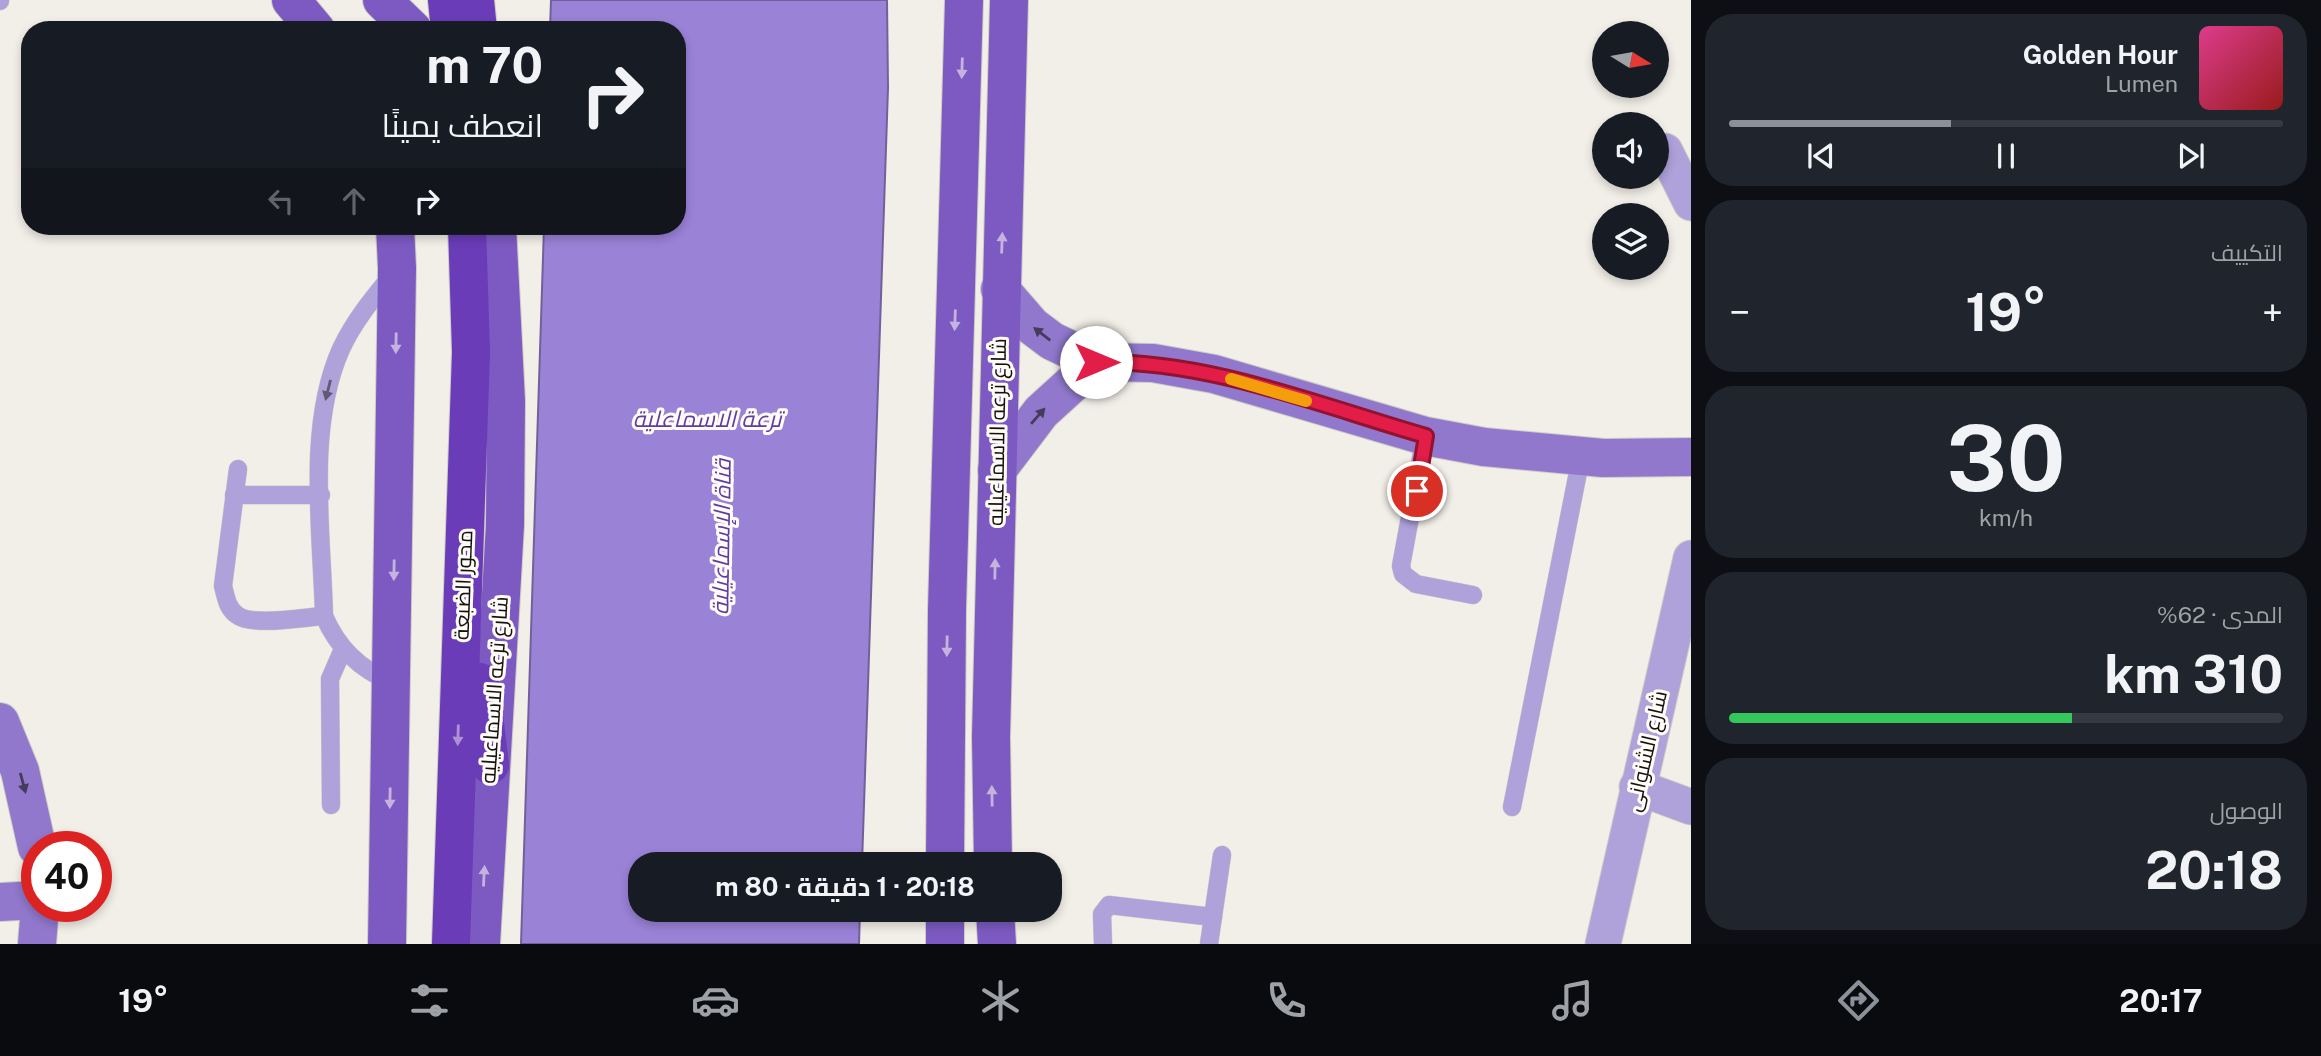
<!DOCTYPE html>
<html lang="ar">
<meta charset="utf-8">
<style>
:root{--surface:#171b24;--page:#20242c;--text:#f1f3f6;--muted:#9ea1a6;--line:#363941;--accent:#8c9099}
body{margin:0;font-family:"Public Sans",Cairo,sans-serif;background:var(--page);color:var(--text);direction:rtl;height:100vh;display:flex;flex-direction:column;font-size:26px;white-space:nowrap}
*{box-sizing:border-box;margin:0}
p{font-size:23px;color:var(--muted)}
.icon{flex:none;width:38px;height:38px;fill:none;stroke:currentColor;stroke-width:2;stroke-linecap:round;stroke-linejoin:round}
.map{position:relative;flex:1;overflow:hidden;direction:ltr}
.side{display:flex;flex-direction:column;gap:14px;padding:14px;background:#0d0f14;width:630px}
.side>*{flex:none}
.top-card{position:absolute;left:21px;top:21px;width:665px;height:214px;border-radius:28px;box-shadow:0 4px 10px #0003;direction:rtl;background:#171b24;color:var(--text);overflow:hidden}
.needle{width:46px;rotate:101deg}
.controls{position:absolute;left:1592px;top:21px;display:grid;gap:14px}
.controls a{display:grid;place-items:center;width:77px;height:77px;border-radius:50%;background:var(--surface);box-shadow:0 4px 10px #0003;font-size:35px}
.speed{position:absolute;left:21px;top:831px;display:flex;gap:14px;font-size:35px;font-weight:700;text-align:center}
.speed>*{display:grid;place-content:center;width:91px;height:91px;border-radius:50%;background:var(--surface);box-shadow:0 4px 10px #0003;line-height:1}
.speed .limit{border:10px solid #d22;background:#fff;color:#111}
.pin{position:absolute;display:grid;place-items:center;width:60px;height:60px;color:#fff;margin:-30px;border:4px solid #fff;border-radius:50%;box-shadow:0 2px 7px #0007}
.me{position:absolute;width:77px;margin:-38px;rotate:90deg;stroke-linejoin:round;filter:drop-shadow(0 0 5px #0008)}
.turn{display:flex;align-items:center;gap:24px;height:147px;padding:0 28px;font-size:32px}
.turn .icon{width:91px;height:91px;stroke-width:2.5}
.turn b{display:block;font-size:49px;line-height:60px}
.lanes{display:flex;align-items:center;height:66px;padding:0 28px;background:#0003;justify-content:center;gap:35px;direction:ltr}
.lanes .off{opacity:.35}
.big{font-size:52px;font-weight:700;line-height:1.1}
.side .card{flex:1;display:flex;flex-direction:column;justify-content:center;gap:10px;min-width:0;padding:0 24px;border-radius:28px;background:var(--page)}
.side .dial{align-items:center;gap:0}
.dial b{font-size:91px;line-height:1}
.song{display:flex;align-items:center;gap:21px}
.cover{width:84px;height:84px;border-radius:10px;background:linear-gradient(135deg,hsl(330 70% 55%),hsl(0 70% 35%))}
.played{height:7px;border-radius:4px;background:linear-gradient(90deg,var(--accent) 40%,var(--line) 40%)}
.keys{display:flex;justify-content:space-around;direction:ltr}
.heat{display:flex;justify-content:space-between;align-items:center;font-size:38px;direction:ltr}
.charge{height:10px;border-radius:5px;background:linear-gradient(90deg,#34c759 62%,var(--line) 0)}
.trip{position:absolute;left:628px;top:852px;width:434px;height:70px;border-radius:28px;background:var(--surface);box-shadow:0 4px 10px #0003;font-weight:700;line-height:70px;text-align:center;direction:rtl}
.tab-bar{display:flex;height:112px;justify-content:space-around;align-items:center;background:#090b0e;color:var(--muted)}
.tab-bar .icon{width:49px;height:49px}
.tab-bar .current{color:var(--accent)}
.tab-bar b{font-size:32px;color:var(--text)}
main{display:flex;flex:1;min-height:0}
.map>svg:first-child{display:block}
.water{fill:#9a82d7;stroke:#72609b;stroke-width:2}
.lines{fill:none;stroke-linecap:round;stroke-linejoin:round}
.lane-casing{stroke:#ceccc5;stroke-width:19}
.street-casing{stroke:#ceccc5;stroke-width:37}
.secondary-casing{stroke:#ceccc5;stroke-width:40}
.primary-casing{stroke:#ceccc5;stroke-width:40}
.highway-casing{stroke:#ceccc5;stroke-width:40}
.lane{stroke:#afa1da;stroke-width:18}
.street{stroke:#afa1da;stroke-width:35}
.secondary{stroke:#9178cd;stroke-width:38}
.primary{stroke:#7c5ac2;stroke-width:38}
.highway{stroke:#6a3cb7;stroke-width:38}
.oneway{fill:#c4b3df}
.oneway2{fill:#453b5b}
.oneway3{fill:#615a74}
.oneway4{fill:#ad92d4}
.route-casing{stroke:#92132f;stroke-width:18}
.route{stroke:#e11d48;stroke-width:12}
.slow{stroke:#f59e0b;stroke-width:12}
.labels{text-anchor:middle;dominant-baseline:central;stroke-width:6;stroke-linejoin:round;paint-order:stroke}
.street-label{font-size:21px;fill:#13120f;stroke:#fffcf7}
.water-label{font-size:23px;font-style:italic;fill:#613da1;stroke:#fffcf7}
</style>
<main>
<section class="side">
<div class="card">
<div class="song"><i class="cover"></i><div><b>Golden Hour</b><p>Lumen</p></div></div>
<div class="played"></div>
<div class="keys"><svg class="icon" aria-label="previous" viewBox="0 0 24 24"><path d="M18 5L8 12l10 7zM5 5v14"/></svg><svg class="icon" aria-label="pause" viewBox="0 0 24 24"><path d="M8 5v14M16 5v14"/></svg><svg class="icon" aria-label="next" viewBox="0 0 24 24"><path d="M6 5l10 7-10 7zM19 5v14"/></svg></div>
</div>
<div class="card"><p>التكييف</p>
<div class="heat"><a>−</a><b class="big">19°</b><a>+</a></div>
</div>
<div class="card dial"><b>30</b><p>km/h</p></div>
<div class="card"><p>المدى · 62%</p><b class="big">310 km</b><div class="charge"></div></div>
<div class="card"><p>الوصول</p><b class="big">20:18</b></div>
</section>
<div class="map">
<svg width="1691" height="944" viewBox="0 0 1691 944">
<rect width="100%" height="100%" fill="#f2efe8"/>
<polygon class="water" points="551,0 887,0 888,88 862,864 640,864 640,910 860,910 859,944 521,944 544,226 677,226 677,30 550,30"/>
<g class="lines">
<defs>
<g id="lane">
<polyline points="0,1 0,0"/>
<polyline points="1425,436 1401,566 1403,574 1416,584 1473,595"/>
<path d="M238 469 223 586C226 597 227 608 237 615 252 627 305 617 324 616"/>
<polyline points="234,495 321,495"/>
<path d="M391 682C359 669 338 648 324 616 322 532 306 427 341 349 354 321 373 298 393 274"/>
<polyline points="331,805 330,679 343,649"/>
<polyline points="1512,807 1581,457"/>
<polyline points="1103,944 1102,914 1109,905 1213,917"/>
<polyline points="1209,944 1222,855"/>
</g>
<g id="street">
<polyline points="1665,151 1691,203"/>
<polyline points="1637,787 1691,807"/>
<polyline points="1603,944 1691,558"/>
</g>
<g id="secondary">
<polyline points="1000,289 1032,326 1052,341 1096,362 1153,363 1214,374 1425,436 1484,447 1603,458 1691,457"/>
<polyline points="997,470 1041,412 1096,362"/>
<polyline points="0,722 20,771 37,847"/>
<polyline points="0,902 37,900"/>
<polyline points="37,944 40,906"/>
</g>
<g id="primary">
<polyline points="291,0 316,30"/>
<polyline points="382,0 413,30"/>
<polyline points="945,864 947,610 964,0"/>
<polyline points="993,864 991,737 1009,0"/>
<polyline points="945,910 945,944"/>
<polyline points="995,910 997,944"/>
<polyline points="387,944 397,268 395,226"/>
<polyline points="481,944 505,525 506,401 497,226"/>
</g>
<g id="highway">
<polyline points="447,0 450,30"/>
<polyline points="475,0 478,30"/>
<polyline points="480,682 490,765"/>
<polyline points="451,944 471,352 467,226"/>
</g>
</defs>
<use href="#lane" class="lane-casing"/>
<use href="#street" class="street-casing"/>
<use href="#secondary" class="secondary-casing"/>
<use href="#primary" class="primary-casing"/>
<use href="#highway" class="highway-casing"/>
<use href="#lane" class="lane"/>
<use href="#street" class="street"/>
<use href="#secondary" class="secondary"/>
<use href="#primary" class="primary"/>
<use href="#highway" class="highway"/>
</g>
<defs><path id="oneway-solid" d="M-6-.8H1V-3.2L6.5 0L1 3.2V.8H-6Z" transform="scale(1.75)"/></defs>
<g class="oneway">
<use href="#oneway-solid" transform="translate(962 68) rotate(92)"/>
<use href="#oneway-solid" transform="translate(1002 243) rotate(-88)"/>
<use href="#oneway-solid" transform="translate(955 320) rotate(92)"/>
<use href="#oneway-solid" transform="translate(396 343) rotate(91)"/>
<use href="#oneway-solid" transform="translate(995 569) rotate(-89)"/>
<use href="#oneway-solid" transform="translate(394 570) rotate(91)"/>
<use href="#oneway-solid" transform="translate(947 646) rotate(91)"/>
<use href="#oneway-solid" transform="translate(992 796) rotate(-91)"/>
<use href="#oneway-solid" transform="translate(390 798) rotate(91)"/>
<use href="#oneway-solid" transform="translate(484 876) rotate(-87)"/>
</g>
<g class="oneway2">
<use href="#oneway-solid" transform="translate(1042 334) rotate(-142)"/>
<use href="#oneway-solid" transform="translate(1038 416) rotate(-49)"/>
<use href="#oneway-solid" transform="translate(23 783) rotate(75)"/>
</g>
<use class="oneway3" href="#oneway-solid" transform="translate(328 390) rotate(104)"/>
<use class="oneway4" href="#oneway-solid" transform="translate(458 735) rotate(92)"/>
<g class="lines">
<defs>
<path id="route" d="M1096 362C1209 360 1318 405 1426 436L1417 491"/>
</defs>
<use href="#route" class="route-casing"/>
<use href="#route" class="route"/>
<polyline class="slow" points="1231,379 1306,401"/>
</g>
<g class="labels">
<g class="street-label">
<text transform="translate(997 432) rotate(-89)">شارع ترعه الاسماعيليه</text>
<text transform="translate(463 585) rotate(-88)">محور الضبعة</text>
<text transform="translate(494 690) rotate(-86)">شارع ترعه الاسماعيليه</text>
<text transform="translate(1646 751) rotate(-77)">شارع الشنوانى</text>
</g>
<g class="water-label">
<text x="707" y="418">ترعة الاسماعلية</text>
<text transform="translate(721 537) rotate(-89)">قناة الإسماعيلية</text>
</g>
</g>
</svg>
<div class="controls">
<a><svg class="needle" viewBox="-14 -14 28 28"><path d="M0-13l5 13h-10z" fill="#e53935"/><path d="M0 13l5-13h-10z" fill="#9ea1a6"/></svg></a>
<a><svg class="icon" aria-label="sound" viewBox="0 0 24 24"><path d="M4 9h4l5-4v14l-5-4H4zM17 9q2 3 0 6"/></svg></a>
<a><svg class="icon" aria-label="layers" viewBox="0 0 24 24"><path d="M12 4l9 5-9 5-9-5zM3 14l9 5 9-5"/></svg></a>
</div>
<div class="speed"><div class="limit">40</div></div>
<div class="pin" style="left:1417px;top:491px;background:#d93025"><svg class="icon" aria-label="arrive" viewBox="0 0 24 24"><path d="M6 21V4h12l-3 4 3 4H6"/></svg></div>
<svg class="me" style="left:1096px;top:362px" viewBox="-20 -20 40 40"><circle r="19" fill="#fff"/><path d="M0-13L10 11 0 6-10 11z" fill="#e11d48"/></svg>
<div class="trip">20:18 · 1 دقيقة · 80 m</div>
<div class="top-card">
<div class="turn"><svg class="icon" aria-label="right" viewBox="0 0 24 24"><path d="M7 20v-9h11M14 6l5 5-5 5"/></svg><div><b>70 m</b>انعطف يمينًا</div></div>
<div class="lanes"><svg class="icon off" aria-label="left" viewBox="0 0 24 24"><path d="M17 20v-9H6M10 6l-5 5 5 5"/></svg><svg class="icon off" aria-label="ahead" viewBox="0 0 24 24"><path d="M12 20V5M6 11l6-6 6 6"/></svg><svg class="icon" aria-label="right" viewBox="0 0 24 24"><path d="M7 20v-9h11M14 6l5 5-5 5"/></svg></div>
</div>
</div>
</main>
<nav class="tab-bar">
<b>20:17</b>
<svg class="icon current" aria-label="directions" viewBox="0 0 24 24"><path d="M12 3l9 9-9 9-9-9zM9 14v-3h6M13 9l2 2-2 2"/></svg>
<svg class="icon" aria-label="music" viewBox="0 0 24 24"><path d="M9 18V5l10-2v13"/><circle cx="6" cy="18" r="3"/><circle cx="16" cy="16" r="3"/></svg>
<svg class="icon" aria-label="phone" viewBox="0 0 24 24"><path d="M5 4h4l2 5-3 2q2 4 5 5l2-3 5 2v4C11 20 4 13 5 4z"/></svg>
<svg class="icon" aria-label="climate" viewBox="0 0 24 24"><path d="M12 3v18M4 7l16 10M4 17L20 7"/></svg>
<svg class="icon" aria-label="car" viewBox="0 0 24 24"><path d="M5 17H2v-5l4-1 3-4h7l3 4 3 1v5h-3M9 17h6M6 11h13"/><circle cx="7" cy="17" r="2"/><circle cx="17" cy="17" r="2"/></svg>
<svg class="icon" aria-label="filters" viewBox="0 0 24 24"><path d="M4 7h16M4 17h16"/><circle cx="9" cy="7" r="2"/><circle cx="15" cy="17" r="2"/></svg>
<b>19°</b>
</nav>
